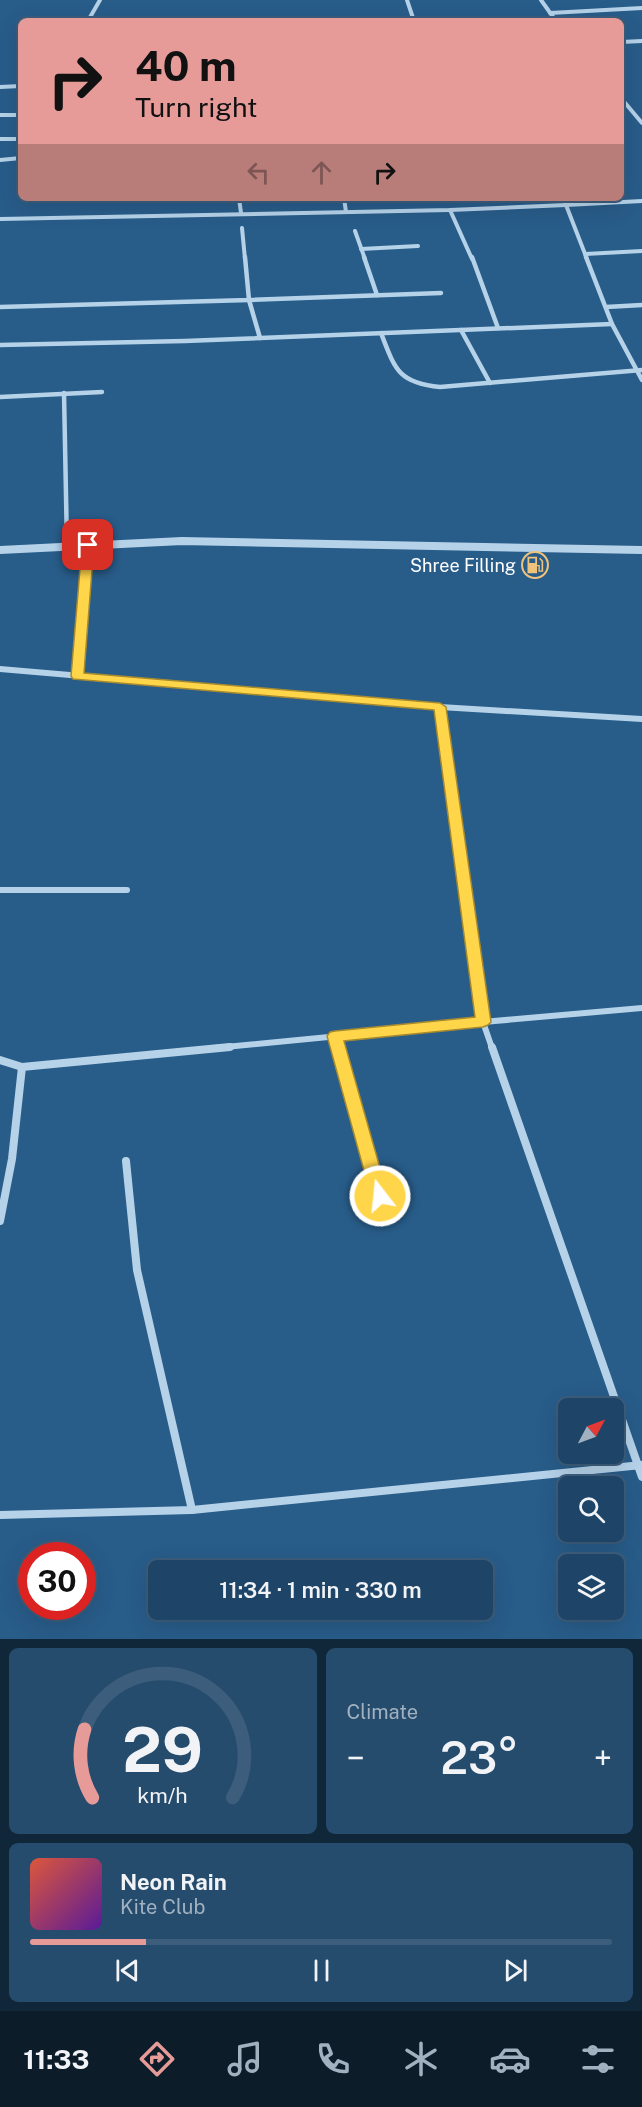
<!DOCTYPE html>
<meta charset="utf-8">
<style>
:root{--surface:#1e4567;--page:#264c6d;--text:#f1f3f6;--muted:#a1b1c0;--line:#3c5d7b;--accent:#e69b98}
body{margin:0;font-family:"Public Sans",sans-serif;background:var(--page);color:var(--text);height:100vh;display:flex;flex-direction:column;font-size:22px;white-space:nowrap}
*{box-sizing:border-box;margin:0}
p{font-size:20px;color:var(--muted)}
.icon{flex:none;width:33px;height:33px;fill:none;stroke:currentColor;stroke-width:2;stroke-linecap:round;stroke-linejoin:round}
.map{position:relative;height:1639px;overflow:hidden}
.details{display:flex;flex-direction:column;gap:9px;padding:9px;background:#102639;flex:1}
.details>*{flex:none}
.top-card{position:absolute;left:18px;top:18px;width:606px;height:183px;border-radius:9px;box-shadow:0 6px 24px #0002,0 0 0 2px var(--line);background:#e69b98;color:#111;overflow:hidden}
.needle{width:39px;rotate:49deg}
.tools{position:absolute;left:558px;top:1398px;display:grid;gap:12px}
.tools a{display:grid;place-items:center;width:66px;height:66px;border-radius:9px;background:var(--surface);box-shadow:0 6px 24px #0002,0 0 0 2px var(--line);font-size:30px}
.speed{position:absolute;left:18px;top:1542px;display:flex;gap:12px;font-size:30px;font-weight:700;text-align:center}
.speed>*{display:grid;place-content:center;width:78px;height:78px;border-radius:50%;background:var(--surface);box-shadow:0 6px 24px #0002,0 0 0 2px var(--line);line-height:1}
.speed .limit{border:9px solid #d22;background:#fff;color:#111}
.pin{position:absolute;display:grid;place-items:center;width:51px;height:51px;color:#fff;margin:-26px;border-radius:12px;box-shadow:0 3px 9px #0006}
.me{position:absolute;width:66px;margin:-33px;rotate:344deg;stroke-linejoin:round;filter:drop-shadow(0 0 4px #0008)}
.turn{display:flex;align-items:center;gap:21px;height:126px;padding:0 18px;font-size:27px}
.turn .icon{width:78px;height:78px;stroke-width:2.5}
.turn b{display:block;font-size:42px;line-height:51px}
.lanes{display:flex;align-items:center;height:57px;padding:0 18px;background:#0003;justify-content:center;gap:30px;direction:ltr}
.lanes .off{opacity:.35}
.big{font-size:45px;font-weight:600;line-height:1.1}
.details .tile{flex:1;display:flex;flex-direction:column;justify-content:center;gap:9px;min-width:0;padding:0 21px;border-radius:9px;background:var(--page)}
.details .dial{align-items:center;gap:0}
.dial svg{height:156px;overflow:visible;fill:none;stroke:var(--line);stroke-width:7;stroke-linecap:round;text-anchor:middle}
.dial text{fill:var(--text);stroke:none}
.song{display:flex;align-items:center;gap:18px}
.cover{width:72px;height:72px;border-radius:9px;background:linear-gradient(135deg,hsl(10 70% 55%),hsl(270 70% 35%))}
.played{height:6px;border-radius:3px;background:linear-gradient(90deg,var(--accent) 20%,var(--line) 20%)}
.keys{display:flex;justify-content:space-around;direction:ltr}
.heat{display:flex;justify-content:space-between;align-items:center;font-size:33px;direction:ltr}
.details .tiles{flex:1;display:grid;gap:9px;grid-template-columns:1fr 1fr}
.tile:last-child{grid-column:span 2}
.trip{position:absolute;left:148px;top:1560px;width:345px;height:60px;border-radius:9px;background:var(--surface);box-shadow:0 6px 24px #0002,0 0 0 2px var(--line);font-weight:600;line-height:60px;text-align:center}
.dock{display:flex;height:96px;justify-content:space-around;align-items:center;background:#0c1c29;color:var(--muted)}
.dock .icon{width:42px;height:42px}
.dock .selected{color:var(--accent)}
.dock b{font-size:27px;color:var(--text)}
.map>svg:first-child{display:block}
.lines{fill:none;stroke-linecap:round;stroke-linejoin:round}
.minor-far3{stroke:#b5d2e9;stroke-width:4}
.minor-far2{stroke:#b5d2e9;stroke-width:4.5}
.minor-far1{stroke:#b5d2e9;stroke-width:6}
.minor{stroke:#b5d2e9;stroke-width:8}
.tertiary{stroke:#b5d2e9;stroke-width:8}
.route{fill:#ffd54a;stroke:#a68a30;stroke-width:1.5}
.labels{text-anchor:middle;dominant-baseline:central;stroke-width:6;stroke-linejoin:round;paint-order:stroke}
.poi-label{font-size:18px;fill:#fff;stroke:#285c89;text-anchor:end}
</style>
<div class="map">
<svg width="642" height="1639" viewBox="0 0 642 1639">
<rect width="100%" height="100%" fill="#285c89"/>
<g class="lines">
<g class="minor-far3">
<polyline points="407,0 414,21"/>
<polyline points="541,0 556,21"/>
<polyline points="550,13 642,8"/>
<polyline points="89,19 100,0"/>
<polyline points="621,42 642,41"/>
<polyline points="0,87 21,86"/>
<polyline points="621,98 642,123"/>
<polyline points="0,115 21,115"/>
<polyline points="0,139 21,139"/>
<polyline points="0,160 21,158"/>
<polyline points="239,198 241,213"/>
<polyline points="344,198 346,212"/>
<polyline points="450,210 472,259"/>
<polyline points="0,219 450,210 566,205 563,198"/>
<polyline points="242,228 245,259"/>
<polyline points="355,231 365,259"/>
<polyline points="361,249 418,246"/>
<polyline points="585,254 642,251"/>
<polyline points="587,259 566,205 642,201"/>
</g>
<g class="minor-far2">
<polyline points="364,257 377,295"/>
<polyline points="472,257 498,328"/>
<polyline points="586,257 612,324 642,380"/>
<polyline points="0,307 249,300 245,257"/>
<polyline points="606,307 642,305"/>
<polyline points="461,330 490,383"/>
<path d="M381 333C395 369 398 383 440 387L642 370"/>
<polyline points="260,338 249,300 441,293"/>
<polyline points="0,345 185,341 612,324"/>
<polyline points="64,393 67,546"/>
<polyline points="0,397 102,392"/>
<polyline points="83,599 88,545"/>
</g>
<g class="minor-far1">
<polyline points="0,669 440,707 642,719"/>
<polyline points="77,676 84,598"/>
<polyline points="0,890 127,890"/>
<polyline points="335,1036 338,1048"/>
<polyline points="215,1048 483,1022 440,707"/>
<polyline points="492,1048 483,1022 642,1008"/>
</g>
<g class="minor">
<polyline points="338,1047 380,1196"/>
<polyline points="492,1047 642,1477"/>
<polyline points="0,1060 22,1067"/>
<polyline points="0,1221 12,1159 22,1067 230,1047"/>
<polyline points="192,1510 642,1465"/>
<polyline points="0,1515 192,1510 137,1270 126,1161"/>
</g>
<polyline class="tertiary" points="0,550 182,541 642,550"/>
</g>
<polygon class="route" points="88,542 94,545 84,673 440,703 446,707 491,1022 488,1025 483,1027 344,1041 388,1196 386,1200 380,1202 374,1200 371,1196 327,1036 330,1032 335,1031 475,1017 434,710 73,679 71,676 82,545"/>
<defs>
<symbol id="fuel-ring" viewBox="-11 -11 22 22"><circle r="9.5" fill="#285c89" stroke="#f0c37c" stroke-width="1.5"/><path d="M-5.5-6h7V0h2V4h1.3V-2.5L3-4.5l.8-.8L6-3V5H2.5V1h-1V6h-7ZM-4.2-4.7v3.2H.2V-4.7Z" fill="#f0c37c"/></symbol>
</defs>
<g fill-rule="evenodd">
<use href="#fuel-ring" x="520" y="550" width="30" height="30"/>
</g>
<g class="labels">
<g class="poi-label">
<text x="516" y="565">Shree Filling</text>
</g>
</g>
</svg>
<div class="tools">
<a><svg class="needle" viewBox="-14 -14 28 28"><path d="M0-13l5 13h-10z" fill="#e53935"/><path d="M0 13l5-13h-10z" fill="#a1b1c0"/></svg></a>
<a><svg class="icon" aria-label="search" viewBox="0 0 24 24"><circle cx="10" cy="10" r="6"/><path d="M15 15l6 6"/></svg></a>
<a><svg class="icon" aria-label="layers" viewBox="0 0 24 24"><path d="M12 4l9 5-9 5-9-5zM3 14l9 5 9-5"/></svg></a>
</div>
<div class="speed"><div class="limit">30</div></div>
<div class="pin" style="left:88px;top:545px;background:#d93025"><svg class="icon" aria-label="arrive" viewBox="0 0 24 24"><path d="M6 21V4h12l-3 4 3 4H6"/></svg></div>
<svg class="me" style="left:380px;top:1196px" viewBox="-20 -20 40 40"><circle r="17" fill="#ffd54a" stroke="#fff" stroke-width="3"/><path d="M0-11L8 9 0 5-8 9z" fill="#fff"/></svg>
<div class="trip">11:34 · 1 min · 330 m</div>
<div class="top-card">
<div class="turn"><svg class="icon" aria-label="right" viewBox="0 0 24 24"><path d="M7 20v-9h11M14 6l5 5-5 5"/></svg><div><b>40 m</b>Turn right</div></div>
<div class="lanes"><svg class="icon off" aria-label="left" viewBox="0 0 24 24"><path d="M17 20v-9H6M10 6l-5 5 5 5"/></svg><svg class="icon off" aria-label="ahead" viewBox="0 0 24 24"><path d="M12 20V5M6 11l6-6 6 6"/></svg><svg class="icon" aria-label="right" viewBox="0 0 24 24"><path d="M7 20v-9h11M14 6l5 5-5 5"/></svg></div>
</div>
</div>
<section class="details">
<div class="tiles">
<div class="tile dial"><svg viewBox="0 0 100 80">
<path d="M14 69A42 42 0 1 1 86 69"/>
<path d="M14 69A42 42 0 0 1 10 34" stroke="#e69b98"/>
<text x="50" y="56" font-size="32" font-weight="700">29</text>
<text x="50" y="72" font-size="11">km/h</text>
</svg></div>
<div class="tile"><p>Climate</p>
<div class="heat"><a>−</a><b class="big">23°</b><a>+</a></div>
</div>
<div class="tile">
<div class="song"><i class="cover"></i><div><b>Neon Rain</b><p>Kite Club</p></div></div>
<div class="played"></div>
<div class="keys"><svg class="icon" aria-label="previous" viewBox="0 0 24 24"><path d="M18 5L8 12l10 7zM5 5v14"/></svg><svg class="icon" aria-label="pause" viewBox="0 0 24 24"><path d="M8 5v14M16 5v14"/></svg><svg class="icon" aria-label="next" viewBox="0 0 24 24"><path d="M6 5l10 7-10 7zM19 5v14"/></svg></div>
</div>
</div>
</section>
<nav class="dock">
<b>11:33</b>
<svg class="icon selected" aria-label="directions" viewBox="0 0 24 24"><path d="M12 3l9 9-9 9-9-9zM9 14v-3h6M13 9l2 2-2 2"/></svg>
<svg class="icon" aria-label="music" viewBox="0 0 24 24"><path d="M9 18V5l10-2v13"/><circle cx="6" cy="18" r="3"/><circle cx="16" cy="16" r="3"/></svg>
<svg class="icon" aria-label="phone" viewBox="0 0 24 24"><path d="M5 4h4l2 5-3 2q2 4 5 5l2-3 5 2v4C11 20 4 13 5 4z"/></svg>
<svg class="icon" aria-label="climate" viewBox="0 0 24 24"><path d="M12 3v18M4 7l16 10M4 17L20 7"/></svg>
<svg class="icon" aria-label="car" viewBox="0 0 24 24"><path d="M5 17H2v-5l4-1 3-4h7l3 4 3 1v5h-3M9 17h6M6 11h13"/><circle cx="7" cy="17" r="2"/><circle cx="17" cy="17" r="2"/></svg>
<svg class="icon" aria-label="filters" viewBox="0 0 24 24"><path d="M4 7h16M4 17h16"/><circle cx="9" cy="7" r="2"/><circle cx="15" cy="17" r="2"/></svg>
</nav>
